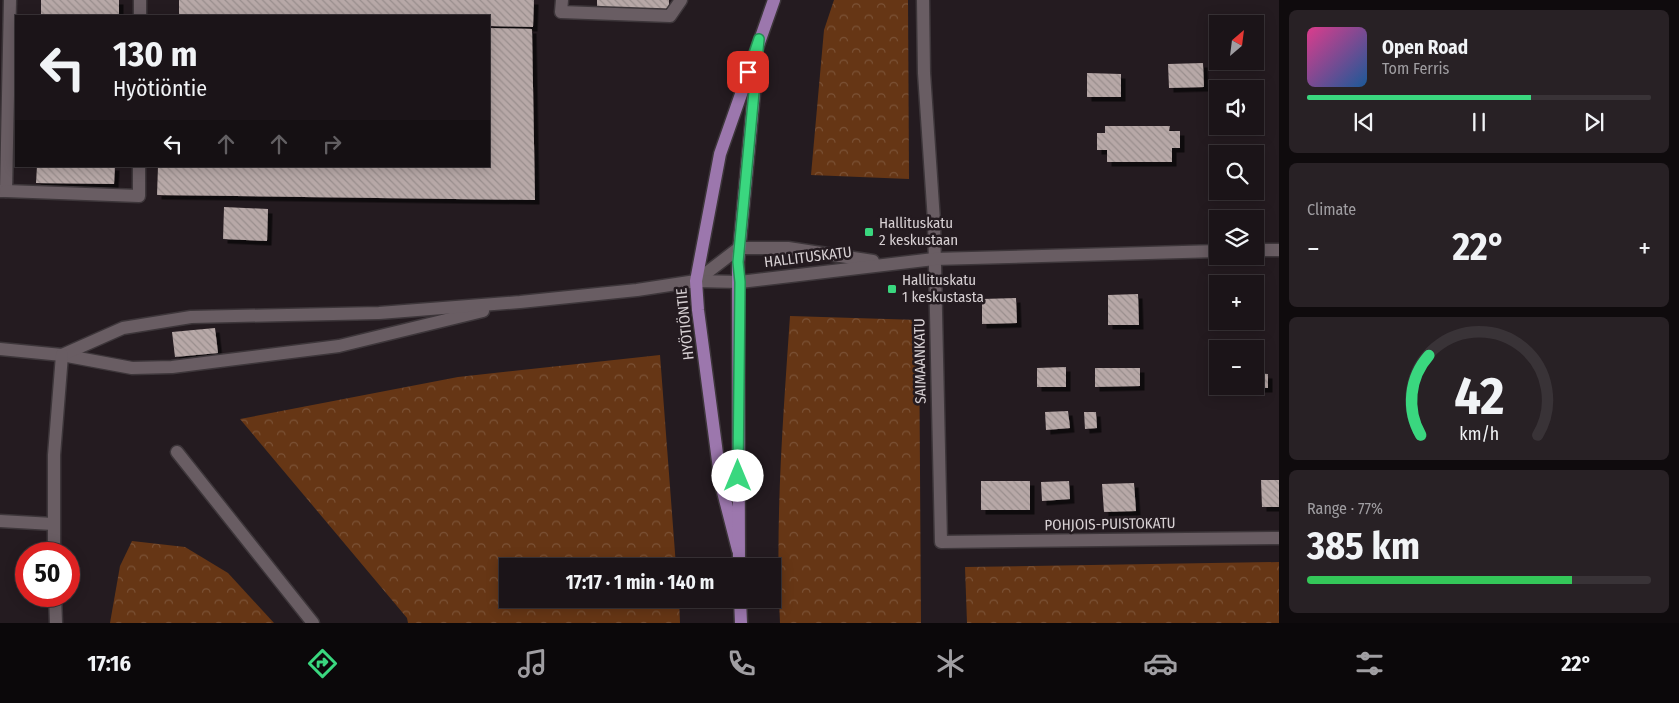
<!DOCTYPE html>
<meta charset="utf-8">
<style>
:root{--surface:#1b1418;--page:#282125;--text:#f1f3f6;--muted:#a09ea2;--line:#393337;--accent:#3ad77f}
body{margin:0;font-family:"Fira Sans Condensed",sans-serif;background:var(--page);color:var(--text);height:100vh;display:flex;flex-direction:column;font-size:19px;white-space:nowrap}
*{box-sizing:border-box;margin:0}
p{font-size:16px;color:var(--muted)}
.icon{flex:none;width:28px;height:28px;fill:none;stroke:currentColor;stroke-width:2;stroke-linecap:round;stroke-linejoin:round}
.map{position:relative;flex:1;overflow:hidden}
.drawer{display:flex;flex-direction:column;gap:10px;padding:10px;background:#0f0b0d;width:400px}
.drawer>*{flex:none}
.top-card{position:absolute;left:15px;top:15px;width:475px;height:152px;border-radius:0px;box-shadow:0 2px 12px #0003,0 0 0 1px var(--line);background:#1b1418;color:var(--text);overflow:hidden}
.needle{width:32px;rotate:28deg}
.tools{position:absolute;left:1209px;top:15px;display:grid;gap:10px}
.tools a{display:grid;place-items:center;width:55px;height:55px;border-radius:0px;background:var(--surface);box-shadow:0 2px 12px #0003,0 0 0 1px var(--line);font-size:25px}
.speed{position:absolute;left:15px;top:542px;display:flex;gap:10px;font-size:25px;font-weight:700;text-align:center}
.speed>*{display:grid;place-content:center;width:65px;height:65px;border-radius:50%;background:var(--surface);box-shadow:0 2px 12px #0003,0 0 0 1px var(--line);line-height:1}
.speed .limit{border:8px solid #d22;background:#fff;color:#111}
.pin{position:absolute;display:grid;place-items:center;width:42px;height:42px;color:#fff;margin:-21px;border-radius:10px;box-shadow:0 2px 8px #0006}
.me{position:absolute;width:55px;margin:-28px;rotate:0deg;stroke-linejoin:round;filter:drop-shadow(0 0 4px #0008)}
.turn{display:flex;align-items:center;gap:18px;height:105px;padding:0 15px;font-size:22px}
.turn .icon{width:65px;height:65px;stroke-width:2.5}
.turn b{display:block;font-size:35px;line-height:42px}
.lanes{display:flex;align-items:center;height:48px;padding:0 15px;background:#0003;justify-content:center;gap:25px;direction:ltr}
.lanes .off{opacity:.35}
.big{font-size:38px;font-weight:700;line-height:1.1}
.drawer .tile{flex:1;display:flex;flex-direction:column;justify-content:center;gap:8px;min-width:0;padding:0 18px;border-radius:8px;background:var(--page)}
.drawer .dial{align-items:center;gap:0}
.dial svg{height:130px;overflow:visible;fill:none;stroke:var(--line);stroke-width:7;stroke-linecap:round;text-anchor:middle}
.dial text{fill:var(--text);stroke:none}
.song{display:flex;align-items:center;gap:15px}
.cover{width:60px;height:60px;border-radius:8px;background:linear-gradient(135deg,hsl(330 70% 55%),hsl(210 70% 35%))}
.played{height:5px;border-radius:2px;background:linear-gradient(90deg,var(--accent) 65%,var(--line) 65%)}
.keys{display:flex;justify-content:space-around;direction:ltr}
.heat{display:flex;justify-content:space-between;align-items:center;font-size:28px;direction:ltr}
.charge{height:8px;border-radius:4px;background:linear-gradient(90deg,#34c759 77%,var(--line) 0)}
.trip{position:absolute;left:499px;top:558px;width:282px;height:50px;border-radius:0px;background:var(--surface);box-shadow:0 2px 12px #0003,0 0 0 1px var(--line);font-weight:700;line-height:50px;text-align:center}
.dock{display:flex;height:80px;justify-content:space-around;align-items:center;background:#0b080a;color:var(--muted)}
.dock .icon{width:35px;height:35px}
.dock .current{color:var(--accent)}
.dock b{font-size:22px;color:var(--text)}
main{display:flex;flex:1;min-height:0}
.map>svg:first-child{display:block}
.forest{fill:url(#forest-crowns)}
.building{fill:url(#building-back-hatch);filter:url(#shadow)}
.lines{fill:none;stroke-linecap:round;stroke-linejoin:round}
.minor-casing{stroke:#3d363a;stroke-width:15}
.major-casing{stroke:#3d363a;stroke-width:15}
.minor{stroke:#695d63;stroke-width:12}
.major{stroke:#9c77ad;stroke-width:12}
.route-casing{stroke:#268c53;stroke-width:12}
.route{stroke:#3ad77f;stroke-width:9}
.poi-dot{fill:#3ad77f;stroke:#241b20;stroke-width:2}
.labels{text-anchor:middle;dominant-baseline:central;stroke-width:5;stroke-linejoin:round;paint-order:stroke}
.poi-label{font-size:15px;fill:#d7d0d3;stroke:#241b20;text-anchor:start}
.street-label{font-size:15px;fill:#d7d0d3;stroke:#241b20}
</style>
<main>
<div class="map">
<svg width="1279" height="623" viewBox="0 0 1279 623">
<defs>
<pattern id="forest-crowns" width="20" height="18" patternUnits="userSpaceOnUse" patternTransform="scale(1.25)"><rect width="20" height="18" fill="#663615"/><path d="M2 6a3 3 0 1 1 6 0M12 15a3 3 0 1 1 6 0" fill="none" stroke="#7b5236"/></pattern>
<pattern id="building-back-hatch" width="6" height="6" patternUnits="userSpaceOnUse" patternTransform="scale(1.25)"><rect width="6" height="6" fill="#b7a8a7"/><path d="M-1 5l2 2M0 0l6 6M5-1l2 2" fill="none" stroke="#998e8d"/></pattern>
<filter id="shadow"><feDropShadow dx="4.5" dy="4.5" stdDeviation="0" flood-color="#0009"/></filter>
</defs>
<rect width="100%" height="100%" fill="#241b20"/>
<g class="forest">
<polygon points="834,0 908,0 909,179 811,175 824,30"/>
<path d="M790 316 919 320 921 623H780C775 521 783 418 790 316Z"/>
<polygon points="660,355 676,566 508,566 508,599 679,599 680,623 408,623 407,618 240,419 458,377"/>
<polygon points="132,541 185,547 228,573 274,623 110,623 120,566"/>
<polygon points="1279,562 1279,623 967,623 965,567"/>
</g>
<g class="building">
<rect x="41" y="0" width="78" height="16"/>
<polygon points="179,0 534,0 533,27 489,26 489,16 179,16"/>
<polygon points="597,0 669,0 669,9 597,7"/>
<polygon points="489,28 532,29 535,200 157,195 158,166 489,166"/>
<polygon points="1203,63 1204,87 1169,88 1168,64"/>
<polygon points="1087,73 1121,74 1121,97 1087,97"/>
<polygon points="1105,126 1170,126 1169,131 1180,131 1180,148 1172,148 1172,162 1107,162 1107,150 1097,150 1097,133 1105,133"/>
<polygon points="37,166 115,166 114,184 36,183"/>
<polygon points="224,207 268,209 267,241 223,239"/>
<rect x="1213" y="292" width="5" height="28"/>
<polygon points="1138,294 1139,325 1108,325 1108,295"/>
<polygon points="1016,298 1017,323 982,324 982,299"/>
<polygon points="215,328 218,353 175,357 172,332"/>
<polygon points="1066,367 1066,387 1037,387 1037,368"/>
<polygon points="1095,368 1140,368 1140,386 1095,387"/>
<polygon points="1255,373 1268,374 1268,388 1255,388"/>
<polygon points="1068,411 1070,428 1046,430 1045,412"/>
<polygon points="1084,412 1096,412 1097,428 1085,429"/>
<polygon points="1261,480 1279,480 1279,507 1262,507"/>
<rect x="981" y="481" width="49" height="29"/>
<polygon points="1069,481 1070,499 1042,501 1041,482"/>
<polygon points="1134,483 1136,511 1104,512 1102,484"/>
</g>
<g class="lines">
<defs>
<g id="minor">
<polyline points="562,0 561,12 670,16 681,0"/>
<polyline points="923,0 924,73 934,221 941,542 1279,538"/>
<polyline points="140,16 140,0"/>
<polyline points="0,191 6,191 10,0"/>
<polyline points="6,191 139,196 139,166"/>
<polyline points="1255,250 1279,250"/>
<polyline points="696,281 739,248 788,248 873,261"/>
<polyline points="0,349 62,355 132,368 172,367 339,346 483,311"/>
<polyline points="62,355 123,328 191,317 379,313 520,302 637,290 696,281 740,282 934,259 1218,251"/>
<polyline points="177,452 313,623"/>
<polyline points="0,521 53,524"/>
<polyline points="54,554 54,455 62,355"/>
<polyline points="55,596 56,623"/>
</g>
<g id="major">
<polyline points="738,550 721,484 698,310 696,281 720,154 774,0"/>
<polyline points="739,566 738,262 757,62"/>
<polyline points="740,599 741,623"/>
</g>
</defs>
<use href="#minor" class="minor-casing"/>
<use href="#major" class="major-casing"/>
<use href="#minor" class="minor"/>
<use href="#major" class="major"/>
</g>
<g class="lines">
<defs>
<polyline id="route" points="738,476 740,282 738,262 759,39 748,72"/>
</defs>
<use href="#route" class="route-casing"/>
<use href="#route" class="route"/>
</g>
<g class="poi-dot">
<rect x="864" y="227" width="10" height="10" rx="2.5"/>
<rect x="887" y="284" width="10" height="10" rx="2.5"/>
</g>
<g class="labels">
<g class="poi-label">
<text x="879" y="223">Hallituskatu<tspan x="879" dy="17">2 keskustaan</tspan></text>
<text x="902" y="280">Hallituskatu<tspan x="902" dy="17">1 keskustasta</tspan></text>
</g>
<g class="street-label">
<text transform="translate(808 257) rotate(-7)">HALLITUSKATU</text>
<text transform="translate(685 324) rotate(-96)">HYÖTIÖNTIE</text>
<text transform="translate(920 361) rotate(-91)">SAIMAANKATU</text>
<text transform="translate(1110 524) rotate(-1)">POHJOIS-PUISTOKATU</text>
</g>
</g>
</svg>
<div class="tools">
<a><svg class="needle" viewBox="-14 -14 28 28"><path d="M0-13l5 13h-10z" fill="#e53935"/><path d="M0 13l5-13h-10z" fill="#a09ea2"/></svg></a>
<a><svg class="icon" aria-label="sound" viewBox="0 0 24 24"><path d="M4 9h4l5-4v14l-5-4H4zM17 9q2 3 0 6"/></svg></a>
<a><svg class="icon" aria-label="search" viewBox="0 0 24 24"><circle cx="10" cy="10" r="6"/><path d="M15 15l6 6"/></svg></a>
<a><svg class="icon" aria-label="layers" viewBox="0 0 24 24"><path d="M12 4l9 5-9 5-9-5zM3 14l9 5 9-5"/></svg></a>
<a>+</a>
<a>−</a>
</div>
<div class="speed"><div class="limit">50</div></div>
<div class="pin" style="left:748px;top:72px;background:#d93025"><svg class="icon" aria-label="arrive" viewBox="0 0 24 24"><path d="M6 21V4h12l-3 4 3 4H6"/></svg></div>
<svg class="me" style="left:738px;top:476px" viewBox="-20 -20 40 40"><circle r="19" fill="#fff"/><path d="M0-13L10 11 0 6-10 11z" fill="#3ad77f"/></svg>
<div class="trip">17:17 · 1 min · 140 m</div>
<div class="top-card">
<div class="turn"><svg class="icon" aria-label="left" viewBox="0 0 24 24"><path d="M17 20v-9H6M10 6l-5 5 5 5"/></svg><div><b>130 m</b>Hyötiöntie</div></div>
<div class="lanes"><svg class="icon" aria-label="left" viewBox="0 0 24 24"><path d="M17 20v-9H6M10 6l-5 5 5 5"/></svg><svg class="icon off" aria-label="ahead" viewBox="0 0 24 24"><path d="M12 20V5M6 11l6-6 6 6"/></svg><svg class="icon off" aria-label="ahead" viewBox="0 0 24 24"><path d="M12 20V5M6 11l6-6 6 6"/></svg><svg class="icon off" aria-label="right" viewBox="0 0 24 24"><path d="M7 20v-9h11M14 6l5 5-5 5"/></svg></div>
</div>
</div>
<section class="drawer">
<div class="tile">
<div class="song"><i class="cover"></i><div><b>Open Road</b><p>Tom Ferris</p></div></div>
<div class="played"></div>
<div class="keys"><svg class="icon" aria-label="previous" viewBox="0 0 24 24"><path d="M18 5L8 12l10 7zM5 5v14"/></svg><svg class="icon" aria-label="pause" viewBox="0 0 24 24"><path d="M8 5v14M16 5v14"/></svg><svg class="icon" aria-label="next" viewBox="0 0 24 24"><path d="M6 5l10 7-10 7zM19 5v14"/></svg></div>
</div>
<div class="tile"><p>Climate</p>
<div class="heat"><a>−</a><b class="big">22°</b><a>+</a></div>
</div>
<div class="tile dial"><svg viewBox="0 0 100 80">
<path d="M14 69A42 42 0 1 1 86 69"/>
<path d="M14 69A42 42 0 0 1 19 20" stroke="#3ad77f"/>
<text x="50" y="56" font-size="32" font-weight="700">42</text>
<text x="50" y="72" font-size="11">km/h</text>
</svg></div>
<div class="tile"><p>Range · 77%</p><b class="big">385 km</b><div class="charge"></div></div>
</section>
</main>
<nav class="dock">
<b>17:16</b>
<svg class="icon current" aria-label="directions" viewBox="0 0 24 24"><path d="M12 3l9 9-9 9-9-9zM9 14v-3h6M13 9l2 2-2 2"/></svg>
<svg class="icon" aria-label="music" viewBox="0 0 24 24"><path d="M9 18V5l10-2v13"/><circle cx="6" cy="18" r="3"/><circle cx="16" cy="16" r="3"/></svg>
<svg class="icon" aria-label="phone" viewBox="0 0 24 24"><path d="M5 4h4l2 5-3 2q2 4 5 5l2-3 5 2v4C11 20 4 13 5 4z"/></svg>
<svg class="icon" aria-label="climate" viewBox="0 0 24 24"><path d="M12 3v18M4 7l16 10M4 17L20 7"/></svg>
<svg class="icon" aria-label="car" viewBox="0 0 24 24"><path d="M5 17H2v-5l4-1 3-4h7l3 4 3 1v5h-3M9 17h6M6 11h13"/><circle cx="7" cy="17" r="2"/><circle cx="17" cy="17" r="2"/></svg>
<svg class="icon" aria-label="filters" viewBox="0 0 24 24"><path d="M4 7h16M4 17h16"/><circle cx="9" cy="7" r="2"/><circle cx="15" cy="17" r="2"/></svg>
<b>22°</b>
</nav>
